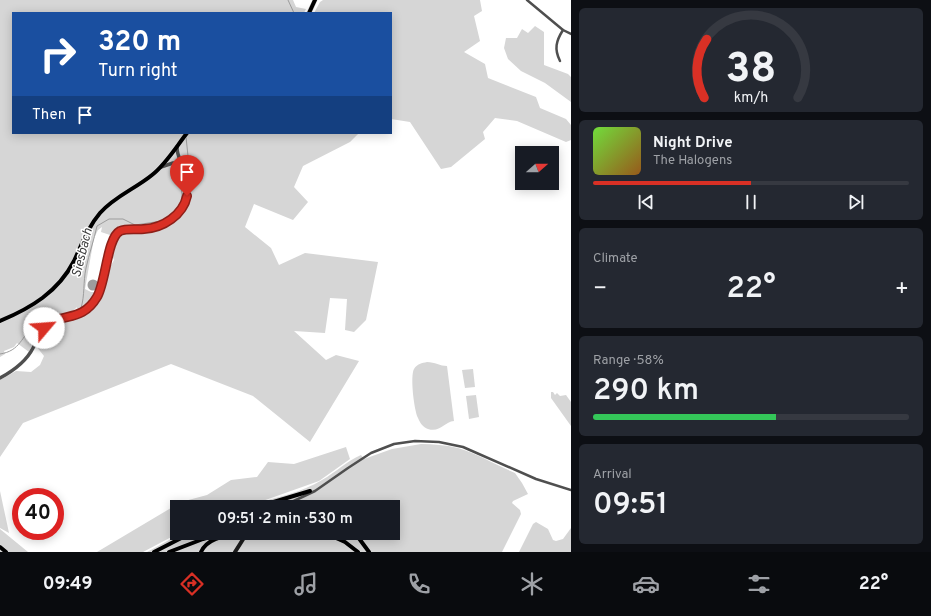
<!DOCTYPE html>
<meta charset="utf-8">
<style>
:root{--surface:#171b24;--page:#242831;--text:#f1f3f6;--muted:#9ea1a6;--line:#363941;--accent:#d93025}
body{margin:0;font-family:Overpass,sans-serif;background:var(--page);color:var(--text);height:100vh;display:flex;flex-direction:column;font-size:15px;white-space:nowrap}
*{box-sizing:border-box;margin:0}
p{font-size:13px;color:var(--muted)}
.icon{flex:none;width:22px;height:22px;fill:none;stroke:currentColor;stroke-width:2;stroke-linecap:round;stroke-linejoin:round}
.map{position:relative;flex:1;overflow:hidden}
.sheet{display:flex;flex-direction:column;gap:8px;padding:8px;background:#0d0f14;width:360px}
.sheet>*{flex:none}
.hud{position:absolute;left:12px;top:12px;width:380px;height:122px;border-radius:0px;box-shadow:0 2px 10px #0003;background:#1a4fa0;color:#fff;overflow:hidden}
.needle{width:26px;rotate:69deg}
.buttons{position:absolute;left:515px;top:146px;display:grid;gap:8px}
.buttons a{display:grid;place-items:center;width:44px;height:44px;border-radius:0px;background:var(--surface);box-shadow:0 2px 10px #0003;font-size:20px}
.speed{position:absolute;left:12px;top:488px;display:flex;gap:8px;font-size:20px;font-weight:700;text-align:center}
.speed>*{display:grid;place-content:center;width:52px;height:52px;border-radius:50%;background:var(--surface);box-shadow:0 2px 10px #0003;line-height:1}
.speed .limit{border:6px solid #d22;background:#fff;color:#111}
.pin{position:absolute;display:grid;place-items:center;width:34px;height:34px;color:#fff;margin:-41px -17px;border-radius:50% 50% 50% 0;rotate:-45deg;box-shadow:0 0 4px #0007}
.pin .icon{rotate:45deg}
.me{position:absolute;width:44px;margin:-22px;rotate:63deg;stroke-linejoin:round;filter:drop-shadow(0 0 3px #0008)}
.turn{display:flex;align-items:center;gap:14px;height:84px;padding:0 20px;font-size:18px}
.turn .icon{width:52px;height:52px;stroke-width:2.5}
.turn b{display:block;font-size:28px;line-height:34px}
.then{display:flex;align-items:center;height:38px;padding:0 20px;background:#0003;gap:8px;font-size:15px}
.big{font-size:30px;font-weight:600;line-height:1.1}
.sheet .card{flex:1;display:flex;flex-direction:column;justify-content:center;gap:6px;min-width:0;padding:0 14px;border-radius:6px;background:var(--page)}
.sheet .dial{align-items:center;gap:0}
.dial svg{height:104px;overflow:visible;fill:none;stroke:var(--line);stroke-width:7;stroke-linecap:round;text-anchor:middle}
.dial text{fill:var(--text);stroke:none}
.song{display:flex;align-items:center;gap:12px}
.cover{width:48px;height:48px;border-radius:6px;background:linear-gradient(135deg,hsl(100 70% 55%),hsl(30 70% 35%))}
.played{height:4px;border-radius:2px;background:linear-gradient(90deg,var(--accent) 50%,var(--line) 50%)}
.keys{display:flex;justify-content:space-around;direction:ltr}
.heat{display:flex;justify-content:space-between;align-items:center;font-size:22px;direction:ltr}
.charge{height:6px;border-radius:3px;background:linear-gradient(90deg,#34c759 58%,var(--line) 0)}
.trip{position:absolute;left:170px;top:500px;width:230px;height:40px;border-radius:0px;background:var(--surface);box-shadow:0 2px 10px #0003;font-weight:600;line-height:40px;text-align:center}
.menu{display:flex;height:64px;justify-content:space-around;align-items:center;background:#090b0e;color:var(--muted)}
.menu .icon{width:28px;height:28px}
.menu .active{color:var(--accent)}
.menu b{font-size:18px;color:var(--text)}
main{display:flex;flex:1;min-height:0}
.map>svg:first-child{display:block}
.green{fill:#d6d6d6;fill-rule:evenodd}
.water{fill:#9d9d9d}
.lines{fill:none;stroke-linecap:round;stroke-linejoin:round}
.stream{stroke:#9d9d9d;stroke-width:1}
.primary-casing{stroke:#dbdbdb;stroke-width:5}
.minor{stroke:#4f4f4f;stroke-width:2.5}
.tertiary{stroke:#4f4f4f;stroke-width:3.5}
.secondary{stroke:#1c1c1c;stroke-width:4}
.primary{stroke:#000;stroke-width:4}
.route-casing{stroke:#8d1f18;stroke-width:10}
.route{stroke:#d93025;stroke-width:7}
.labels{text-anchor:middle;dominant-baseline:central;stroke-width:3;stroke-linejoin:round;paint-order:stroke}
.water-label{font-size:13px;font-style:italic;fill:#3e3e3e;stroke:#fff}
</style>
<main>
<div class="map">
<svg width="571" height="552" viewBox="0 0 571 552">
<rect width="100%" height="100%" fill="#fff"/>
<g class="green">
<path d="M0 0H293L296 7 306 9 304 13H13V133H359L350 142 303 166 294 187 308 202 293 220 254 204 245 227 271 248 279 265 305 253 378 262 366 320 354 332 345 330 347 299 330 298 325 333 294 331 326 360 336 355 359 361 310 442 253 396 171 364 23 423 0 457V380L16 371 31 372 40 365 44 356 36 346C44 323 53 323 75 316L77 307C71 314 61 316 52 319 39 325 35 340 29 352L17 343 14 347 4 351 5 354 0 357ZM123 225 128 233 119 235 112 255 114 260C105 275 102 292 93 306L82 309 97 292H91L85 289 94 238 98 230 102 227 101 232 113 236 118 230 124 227Z"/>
<polygon points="323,0 480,0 482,11 474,16 480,41 464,52 485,64 488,78 536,97 540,108 566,119 571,125 571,140 566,142 517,121 495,118 483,132 485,139 451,167 441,169 410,122 391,119 391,13 314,13 320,2"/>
<polygon points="535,26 544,32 544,65 568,74 571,77 571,102 545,83 521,71 508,59 504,48 506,38 517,38 522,29 528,33"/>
<path d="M427 362C435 362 440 366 447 366L454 421C444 422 440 433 428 429 423 427 420 423 418 418 414 410 410 376 414 369 417 364 422 363 427 362Z"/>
<polygon points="473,369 475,387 465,388 462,370"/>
<polygon points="551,392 553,392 555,395 557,393 560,396 566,395 571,402 571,426 551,398"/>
<polygon points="476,395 479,417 469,419 466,396"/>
<path d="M421 444C433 444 445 445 458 448 478 454 496 465 515 473L522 483 528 494 513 501 512 503 520 510 521 514 502 552H147L182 533H242L240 536H249L252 533H393V507H177V533H179L143 552H97L181 502 207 495 231 480 257 477 268 462 294 464 346 447 350 459 319 481 257 503C280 497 302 492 322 480 336 472 347 461 361 455L364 459 392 449Z"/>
<polygon points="0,491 9,533 0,528"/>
<polygon points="536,522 548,529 553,540 556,541 563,539 571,528 571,552 519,552 533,524"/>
<polygon points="0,529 28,552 0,552"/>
</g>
<circle class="water" cx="93" cy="285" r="5.5"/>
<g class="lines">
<g class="stream">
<polyline points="288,0 294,13"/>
<polyline points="183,165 188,156 186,137"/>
<path d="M0 354C21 351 21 336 35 325 47 316 67 316 81 308 85 295 83 282 86 268 89 254 94 240 97 226L109 219H123L135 225 162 221 170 216 179 209 181 204 182 194 179 171 181 167"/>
</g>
<defs>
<g id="primary">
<polyline points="309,13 315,0"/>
<path d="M0 321C31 308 58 292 74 261 82 244 88 227 100 213 115 196 135 189 152 175 166 164 176 147 187 133"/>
<polyline points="257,507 310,491"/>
<polyline points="284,507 285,505"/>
<polyline points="325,533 345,542 358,552"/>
<polyline points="340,533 346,535 350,533"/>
<polyline points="355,533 369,552"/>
<polyline points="0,547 6,552"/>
<polyline points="154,552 191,533"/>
<polyline points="169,552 203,539 223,533"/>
<path d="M201 552C208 537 227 536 242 533"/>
</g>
</defs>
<use href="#primary" class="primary-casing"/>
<g class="minor">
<polyline points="527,0 563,30 571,34"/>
<path d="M560 61C554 49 556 41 563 30"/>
<polyline points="281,507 315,491 348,468 371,453 394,444 415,441 439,442 463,447 536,479 571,490"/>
</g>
<g class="tertiary">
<polyline points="161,167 173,163 181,164"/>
<path d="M0 378C13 371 26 362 33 348 37 340 40 331 47 325 51 321 58 319 63 318 78 315 90 310 97 296 107 279 106 248 116 235 123 226 138 230 147 229 161 227 178 218 184 205 189 195 188 179 184 169 181 160 177 157 177 147"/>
</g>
<polyline class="secondary" points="235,552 247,533"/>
<use href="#primary" class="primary"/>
</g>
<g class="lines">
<defs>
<path id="route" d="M44 328C61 311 81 324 97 297 106 282 107 238 120 231 127 228 137 230 144 229 163 228 183 215 187 196"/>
</defs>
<use href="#route" class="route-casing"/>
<use href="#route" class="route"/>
</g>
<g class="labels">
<g class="water-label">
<text transform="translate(83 253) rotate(-76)">Siesbach</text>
</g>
</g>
</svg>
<div class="buttons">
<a><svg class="needle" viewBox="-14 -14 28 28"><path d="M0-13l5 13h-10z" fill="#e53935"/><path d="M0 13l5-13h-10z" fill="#9ea1a6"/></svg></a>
</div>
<div class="speed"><div class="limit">40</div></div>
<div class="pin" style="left:187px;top:196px;background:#d93025"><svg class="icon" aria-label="arrive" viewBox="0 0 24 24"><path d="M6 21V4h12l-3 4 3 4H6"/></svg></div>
<svg class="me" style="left:44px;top:328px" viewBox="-20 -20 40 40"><circle r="19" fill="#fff"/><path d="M0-13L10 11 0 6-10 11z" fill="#d93025"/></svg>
<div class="trip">09:51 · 2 min · 530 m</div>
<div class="hud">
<div class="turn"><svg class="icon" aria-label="right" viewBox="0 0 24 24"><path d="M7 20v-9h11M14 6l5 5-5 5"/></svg><div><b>320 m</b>Turn right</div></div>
<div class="then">Then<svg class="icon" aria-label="arrive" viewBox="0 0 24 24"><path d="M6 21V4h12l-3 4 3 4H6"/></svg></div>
</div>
</div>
<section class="sheet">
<div class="card dial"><svg viewBox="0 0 100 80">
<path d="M14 69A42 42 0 1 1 86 69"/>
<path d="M14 69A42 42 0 0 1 16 24" stroke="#d93025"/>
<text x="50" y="56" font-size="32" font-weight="700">38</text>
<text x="50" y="72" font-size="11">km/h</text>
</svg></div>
<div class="card">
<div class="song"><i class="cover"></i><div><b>Night Drive</b><p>The Halogens</p></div></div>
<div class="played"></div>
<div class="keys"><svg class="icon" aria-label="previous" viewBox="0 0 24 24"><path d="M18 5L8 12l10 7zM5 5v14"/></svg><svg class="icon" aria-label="pause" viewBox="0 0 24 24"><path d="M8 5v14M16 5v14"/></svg><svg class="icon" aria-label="next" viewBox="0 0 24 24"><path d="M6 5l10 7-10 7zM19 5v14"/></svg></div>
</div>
<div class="card"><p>Climate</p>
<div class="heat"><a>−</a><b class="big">22°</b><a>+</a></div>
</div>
<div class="card"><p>Range · 58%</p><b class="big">290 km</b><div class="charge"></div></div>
<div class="card"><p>Arrival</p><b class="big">09:51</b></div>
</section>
</main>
<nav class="menu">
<b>09:49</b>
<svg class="icon active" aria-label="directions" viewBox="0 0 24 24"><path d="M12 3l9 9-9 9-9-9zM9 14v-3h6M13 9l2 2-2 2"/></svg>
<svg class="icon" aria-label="music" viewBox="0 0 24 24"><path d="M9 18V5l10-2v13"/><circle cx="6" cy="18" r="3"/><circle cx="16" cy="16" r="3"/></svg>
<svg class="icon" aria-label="phone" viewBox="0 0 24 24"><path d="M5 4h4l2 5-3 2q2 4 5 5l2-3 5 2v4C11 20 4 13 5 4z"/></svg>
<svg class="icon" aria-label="climate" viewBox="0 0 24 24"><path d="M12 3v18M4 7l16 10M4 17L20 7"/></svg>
<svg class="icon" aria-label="car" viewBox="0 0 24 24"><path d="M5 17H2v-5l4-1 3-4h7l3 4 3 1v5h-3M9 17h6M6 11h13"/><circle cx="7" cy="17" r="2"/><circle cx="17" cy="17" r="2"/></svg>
<svg class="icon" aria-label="filters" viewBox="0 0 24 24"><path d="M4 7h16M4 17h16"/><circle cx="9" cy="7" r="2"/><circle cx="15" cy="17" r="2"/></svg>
<b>22°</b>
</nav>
